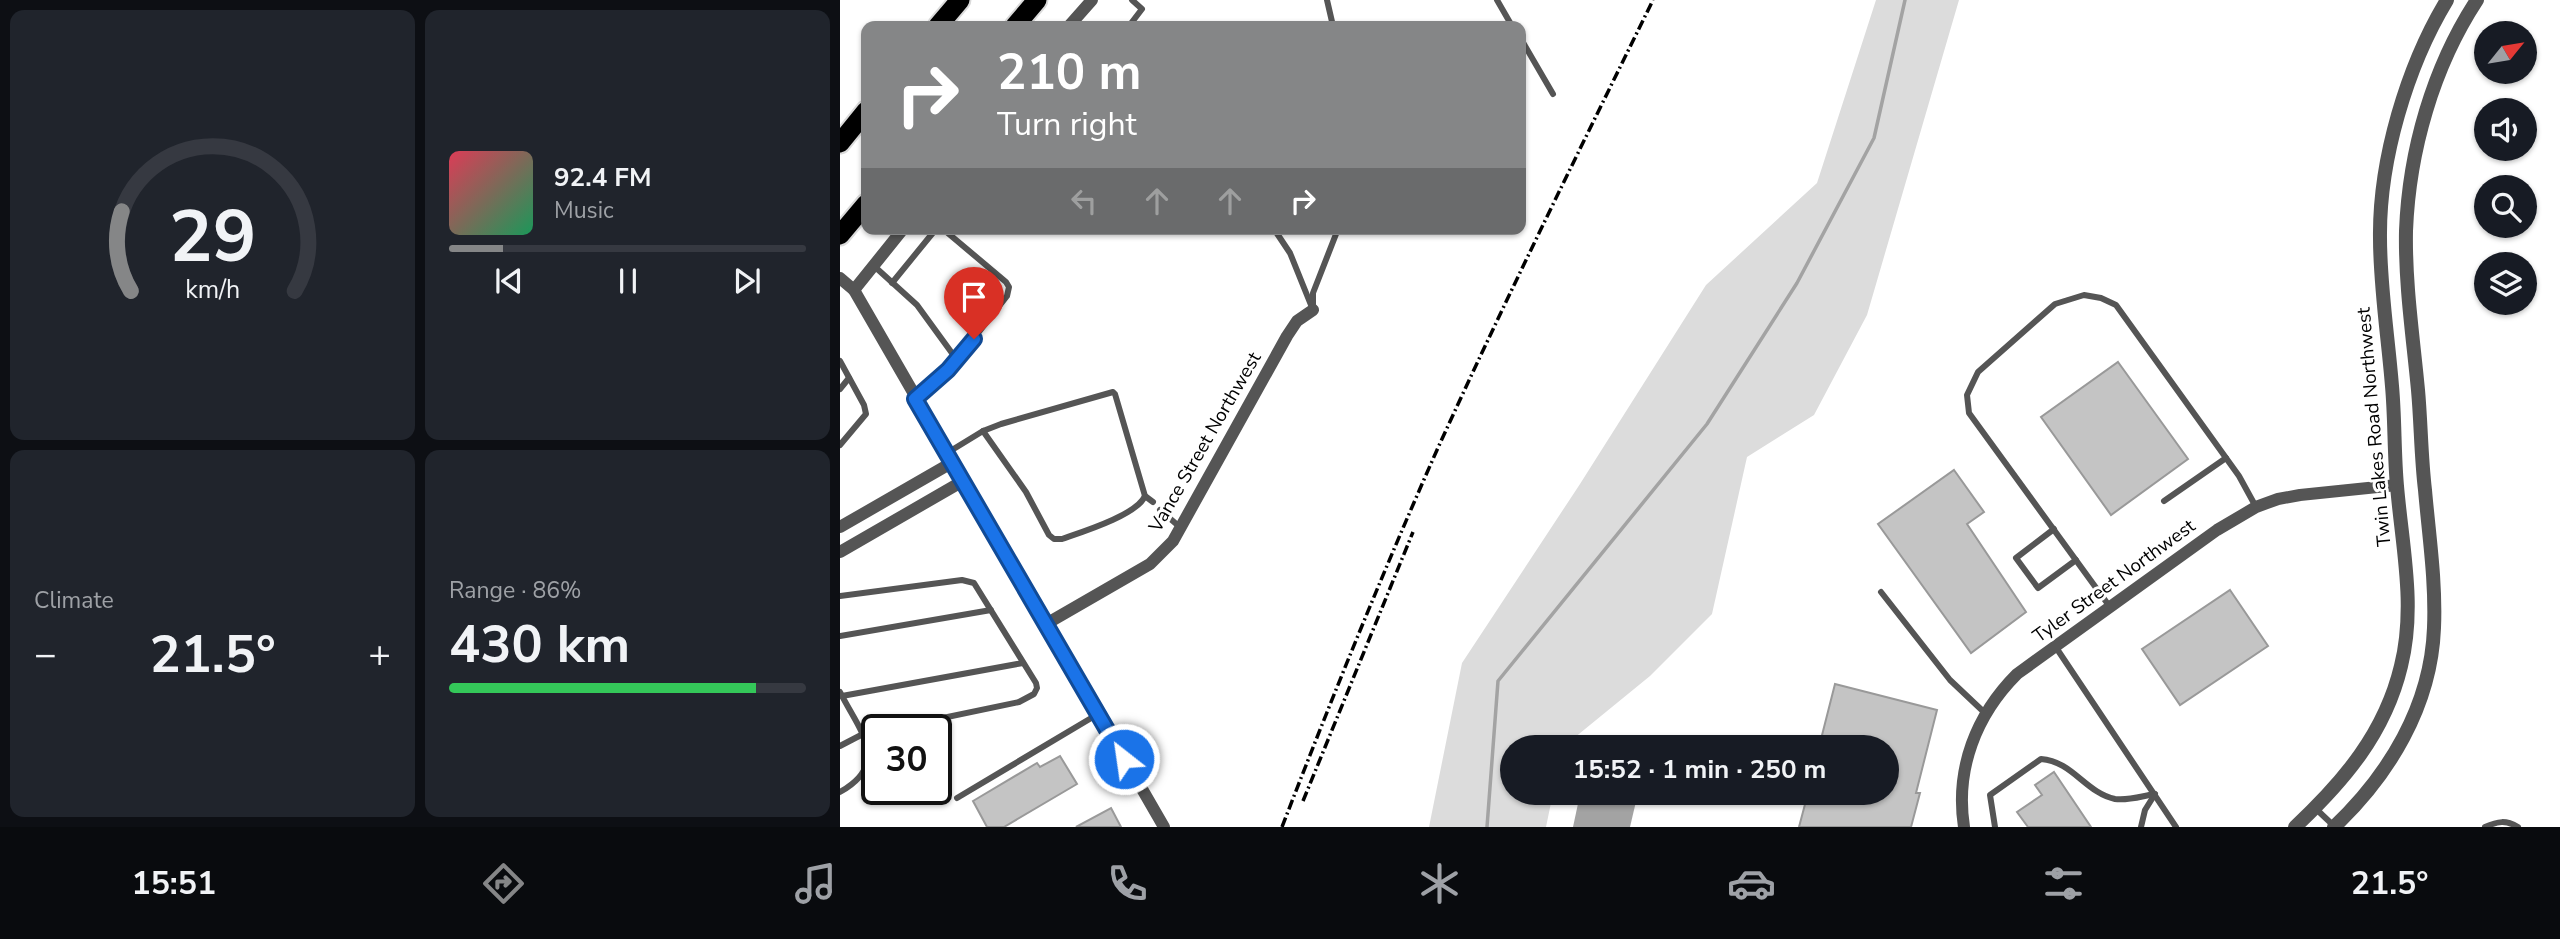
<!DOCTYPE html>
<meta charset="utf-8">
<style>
:root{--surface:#171b24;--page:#20242c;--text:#f1f3f6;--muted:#9ea1a6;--line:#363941;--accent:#858687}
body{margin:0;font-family:"Nunito Sans",sans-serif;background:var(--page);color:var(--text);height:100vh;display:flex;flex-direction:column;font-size:26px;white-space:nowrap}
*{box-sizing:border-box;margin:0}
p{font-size:23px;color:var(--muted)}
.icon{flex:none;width:38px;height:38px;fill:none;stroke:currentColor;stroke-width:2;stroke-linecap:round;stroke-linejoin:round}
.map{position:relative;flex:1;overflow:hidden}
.details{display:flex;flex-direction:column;gap:10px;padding:10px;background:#0d0f14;width:840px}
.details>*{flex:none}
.top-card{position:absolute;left:21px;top:21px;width:665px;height:214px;border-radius:14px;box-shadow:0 2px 5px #0004;background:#858687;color:#fff;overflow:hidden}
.needle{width:46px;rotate:60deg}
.tools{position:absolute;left:1634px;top:21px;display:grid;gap:14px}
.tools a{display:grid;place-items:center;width:63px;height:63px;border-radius:50%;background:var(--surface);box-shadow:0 2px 5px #0004;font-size:35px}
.speed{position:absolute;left:21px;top:714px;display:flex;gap:14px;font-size:35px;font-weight:700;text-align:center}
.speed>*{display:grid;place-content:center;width:91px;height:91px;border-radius:50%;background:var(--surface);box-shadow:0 2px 5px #0004;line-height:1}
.speed .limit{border:4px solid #111;border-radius:10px;background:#fff;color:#111}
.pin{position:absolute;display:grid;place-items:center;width:60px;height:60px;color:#fff;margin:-72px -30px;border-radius:50% 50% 50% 0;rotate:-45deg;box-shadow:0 0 7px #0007}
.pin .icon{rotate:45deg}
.me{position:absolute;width:77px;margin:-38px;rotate:330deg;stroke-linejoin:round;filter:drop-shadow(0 0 5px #0008)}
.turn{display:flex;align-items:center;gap:24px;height:147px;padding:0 21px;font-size:32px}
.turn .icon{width:91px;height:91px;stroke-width:2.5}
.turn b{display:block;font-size:49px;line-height:60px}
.lanes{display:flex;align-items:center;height:66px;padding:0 21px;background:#0003;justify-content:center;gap:35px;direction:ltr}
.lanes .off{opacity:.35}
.big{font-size:52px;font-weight:700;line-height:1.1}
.details .widget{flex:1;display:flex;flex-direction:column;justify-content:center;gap:10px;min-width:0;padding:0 24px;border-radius:14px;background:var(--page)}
.details .dial{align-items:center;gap:0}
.dial svg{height:182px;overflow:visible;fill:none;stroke:var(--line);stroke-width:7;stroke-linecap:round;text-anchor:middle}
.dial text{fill:var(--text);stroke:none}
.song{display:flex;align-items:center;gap:21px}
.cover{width:84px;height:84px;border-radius:10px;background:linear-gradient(135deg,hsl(350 70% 55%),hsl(150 70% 35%))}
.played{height:7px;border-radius:4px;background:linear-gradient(90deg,var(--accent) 15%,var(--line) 15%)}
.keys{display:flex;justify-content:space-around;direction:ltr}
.heat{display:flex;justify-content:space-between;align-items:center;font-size:38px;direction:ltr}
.charge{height:10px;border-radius:5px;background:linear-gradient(90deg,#34c759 86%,var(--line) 0)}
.details .tiles{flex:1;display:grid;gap:10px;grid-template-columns:repeat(2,1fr)}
.trip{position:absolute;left:660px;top:735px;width:399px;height:70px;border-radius:35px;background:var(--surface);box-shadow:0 2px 5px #0004;font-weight:700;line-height:70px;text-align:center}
.tab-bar{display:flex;height:112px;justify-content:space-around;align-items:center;background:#090b0e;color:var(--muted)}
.tab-bar .icon{width:49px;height:49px}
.tab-bar .current{color:var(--accent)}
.tab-bar b{font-size:32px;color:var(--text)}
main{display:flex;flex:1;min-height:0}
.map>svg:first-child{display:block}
.green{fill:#dcdcdc}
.water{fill:#a3a3a3}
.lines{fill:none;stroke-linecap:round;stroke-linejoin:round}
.stream{stroke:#a3a3a3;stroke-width:3.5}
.building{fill:#c4c4c4;stroke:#999;stroke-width:2}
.trunk-casing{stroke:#dbdbdb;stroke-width:23}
.service{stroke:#555;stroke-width:6}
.minor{stroke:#555;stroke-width:12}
.tertiary{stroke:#555;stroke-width:14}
.trunk{stroke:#000;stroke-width:19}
.rail{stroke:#000;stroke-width:3.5;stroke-dasharray:10 3.5 2 3.5;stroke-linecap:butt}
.route-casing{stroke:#114b97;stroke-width:18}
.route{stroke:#1a73e8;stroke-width:12}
.labels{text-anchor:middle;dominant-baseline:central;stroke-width:6;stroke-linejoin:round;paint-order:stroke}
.street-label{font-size:19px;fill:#000;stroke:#fff}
</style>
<main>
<section class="details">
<div class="tiles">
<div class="widget dial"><svg viewBox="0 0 100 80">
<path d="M14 69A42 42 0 1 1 86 69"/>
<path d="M14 69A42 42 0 0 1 10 34" stroke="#858687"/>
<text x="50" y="56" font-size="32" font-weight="700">29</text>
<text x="50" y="72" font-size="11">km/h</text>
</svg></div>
<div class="widget">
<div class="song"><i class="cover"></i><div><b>92.4 FM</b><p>Music</p></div></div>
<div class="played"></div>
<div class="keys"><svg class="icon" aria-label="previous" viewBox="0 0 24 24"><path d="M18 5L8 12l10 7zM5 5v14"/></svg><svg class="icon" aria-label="pause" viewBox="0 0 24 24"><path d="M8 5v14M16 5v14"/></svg><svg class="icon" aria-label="next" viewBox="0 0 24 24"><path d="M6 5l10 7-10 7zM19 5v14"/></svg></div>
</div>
<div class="widget"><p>Climate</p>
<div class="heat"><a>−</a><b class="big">21.5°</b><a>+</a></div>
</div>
<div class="widget"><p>Range · 86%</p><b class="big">430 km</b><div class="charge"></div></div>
</div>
</section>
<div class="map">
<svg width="1720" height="827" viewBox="0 0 1720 827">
<rect width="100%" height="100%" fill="#fff"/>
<polygon class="green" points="1036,0 1119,0 1027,315 974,415 907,457 872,614 810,676 723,747 672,747 672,793 713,793 706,827 589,827 622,663 740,484 866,285 977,183"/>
<polygon class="water" points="762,793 798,793 790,827 733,827 739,799"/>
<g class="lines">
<polyline class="stream" points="647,827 658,681 867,424 957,283 1034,138 1065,0"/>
</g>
<g class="building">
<polygon points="1278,362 1348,459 1271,515 1201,417"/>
<polygon points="1114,470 1144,512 1127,524 1186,612 1131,653 1038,524"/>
<polygon points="1390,590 1428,646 1340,705 1302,649"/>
<polygon points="995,684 1097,710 1076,793 1080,793 1071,827 959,827 968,793 1046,793 1046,747 979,747"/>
<polygon points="220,756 237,784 164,827 147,827 133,801 197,763 200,767"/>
<polygon points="1214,772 1251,827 1188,827 1177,812 1202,795 1195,785"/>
<polygon points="271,808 281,827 236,827"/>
</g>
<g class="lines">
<defs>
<g id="trunk">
<polyline points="98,26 120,0"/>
<polyline points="175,26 197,0"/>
<polyline points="0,143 26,111"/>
<polyline points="0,235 26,204"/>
</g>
</defs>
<use href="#trunk" class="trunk-casing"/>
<g class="service">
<polyline points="487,0 493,26"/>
<polyline points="657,0 672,26"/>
<polyline points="289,26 302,9 292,0"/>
<polyline points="681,39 713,94"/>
<polyline points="103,229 166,282 169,287 167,296 117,360"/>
<polyline points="434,229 450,253 473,310"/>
<polyline points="34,266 77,305 117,360 75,399"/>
<polyline points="52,283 96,229"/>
<polyline points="473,305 473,293 498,229"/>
<polyline points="0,361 24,405 26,414 0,445"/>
<polyline points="0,389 9,378"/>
<path d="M143 431 186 492 209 535 214 539H222C242 532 297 515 305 496"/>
<polyline points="107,453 143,431 161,424 273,392 275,394 305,496 313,502"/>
<polyline points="1324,501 1386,458"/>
<polyline points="320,510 341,528"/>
<polyline points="1214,529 1176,558 1198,588 1236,560"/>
<polyline points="1041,592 1110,680 1146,714"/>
<polyline points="0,596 122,580 134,583 196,683 197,688 194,694 179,702 45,730"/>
<polyline points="1270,607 1129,413 1127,395 1138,372 1215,304 1244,295 1261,298 1276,305 1399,476 1416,507"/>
<polyline points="0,636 151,610"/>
<polyline points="1215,646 1336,827"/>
<path d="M0 692C19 730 52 763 0 792"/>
<polyline points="2,696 183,663"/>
<polyline points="0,746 23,734 37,731"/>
<polyline points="117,798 258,714"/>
<polyline points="1475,808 1494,826"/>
<path d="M1155 827 1150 795 1201 759C1232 761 1246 793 1275 799 1288 801 1302 796 1315 794"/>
<polyline points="1301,827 1305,810 1315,794"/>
<path d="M1645 827C1658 821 1666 820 1678 827"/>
</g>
<g class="minor">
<polyline points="229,26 252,0"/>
<polyline points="0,278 14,290 324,827"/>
<polyline points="14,290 63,229"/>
<polyline points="0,527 113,462"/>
<polyline points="0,552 123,481"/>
<polyline points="206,624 310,564 333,541 447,336 457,321 473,310"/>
<path d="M1124 827C1115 769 1136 715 1177 674L1377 530 1416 507 1438 499 1460 495 1557 485"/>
</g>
<g class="tertiary">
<path d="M1455 827C1504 781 1545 733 1561 666 1576 606 1562 546 1557 486 1554 453 1555 419 1552 386 1548 336 1540 287 1540 238 1539 160 1567 66 1607 0"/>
<path d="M1494 827C1549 775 1591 706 1594 628 1596 582 1589 536 1585 490 1581 457 1581 423 1578 390 1573 337 1565 284 1566 231 1569 151 1593 67 1637 0"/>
</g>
<use href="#trunk" class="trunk"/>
<g class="rail">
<polyline points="463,801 573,532"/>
<path d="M442 827C491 700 542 574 597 450 666 298 740 149 813 0"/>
</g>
</g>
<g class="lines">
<defs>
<polyline id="route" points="134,339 108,370 75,399 284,759"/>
</defs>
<use href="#route" class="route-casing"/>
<use href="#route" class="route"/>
</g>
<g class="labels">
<g class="street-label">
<text transform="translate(1534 427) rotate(-95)">Twin Lakes Road Northwest</text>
<text transform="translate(365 442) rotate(-60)">Vance Street Northwest</text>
<text transform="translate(1274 581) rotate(-36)">Tyler Street Northwest</text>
</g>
</g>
</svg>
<div class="tools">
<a><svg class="needle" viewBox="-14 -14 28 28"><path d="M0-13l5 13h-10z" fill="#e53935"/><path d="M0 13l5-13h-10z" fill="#9ea1a6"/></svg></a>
<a><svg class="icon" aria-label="sound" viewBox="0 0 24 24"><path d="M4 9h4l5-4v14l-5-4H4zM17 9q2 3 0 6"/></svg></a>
<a><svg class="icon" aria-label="search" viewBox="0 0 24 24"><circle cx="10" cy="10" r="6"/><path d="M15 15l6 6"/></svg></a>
<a><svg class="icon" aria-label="layers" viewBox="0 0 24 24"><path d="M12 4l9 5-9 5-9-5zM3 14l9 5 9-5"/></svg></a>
</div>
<div class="speed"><div class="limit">30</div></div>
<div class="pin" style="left:134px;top:339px;background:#d93025"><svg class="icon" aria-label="arrive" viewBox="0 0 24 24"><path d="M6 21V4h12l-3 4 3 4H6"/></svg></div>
<svg class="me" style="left:284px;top:759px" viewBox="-20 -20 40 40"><circle r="17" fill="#1a73e8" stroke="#fff" stroke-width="3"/><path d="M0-11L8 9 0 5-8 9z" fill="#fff"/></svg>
<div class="trip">15:52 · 1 min · 250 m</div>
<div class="top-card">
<div class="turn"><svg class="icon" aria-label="right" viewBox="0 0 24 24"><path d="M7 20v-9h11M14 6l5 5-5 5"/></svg><div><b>210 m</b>Turn right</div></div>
<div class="lanes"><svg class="icon off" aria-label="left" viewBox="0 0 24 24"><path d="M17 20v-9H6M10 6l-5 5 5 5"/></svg><svg class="icon off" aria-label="ahead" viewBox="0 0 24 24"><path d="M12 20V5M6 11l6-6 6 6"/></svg><svg class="icon off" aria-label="ahead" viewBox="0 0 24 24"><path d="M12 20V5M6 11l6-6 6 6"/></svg><svg class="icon" aria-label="right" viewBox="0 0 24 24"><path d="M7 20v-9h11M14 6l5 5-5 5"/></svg></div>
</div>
</div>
</main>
<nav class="tab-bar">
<b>15:51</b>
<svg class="icon current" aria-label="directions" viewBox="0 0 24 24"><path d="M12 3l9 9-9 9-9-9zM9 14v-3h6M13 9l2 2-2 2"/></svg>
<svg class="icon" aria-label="music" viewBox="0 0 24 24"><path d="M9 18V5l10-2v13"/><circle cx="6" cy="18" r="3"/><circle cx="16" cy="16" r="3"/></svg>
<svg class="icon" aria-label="phone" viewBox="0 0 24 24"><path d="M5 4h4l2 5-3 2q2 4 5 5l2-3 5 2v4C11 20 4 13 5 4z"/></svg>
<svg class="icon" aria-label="climate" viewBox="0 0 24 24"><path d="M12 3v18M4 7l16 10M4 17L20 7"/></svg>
<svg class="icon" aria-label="car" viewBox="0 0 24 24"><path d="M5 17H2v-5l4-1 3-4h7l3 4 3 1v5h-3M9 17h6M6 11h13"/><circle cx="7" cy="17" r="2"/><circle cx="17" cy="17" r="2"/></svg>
<svg class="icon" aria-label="filters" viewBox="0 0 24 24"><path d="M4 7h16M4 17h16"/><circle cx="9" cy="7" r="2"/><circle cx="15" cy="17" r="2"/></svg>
<b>21.5°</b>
</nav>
